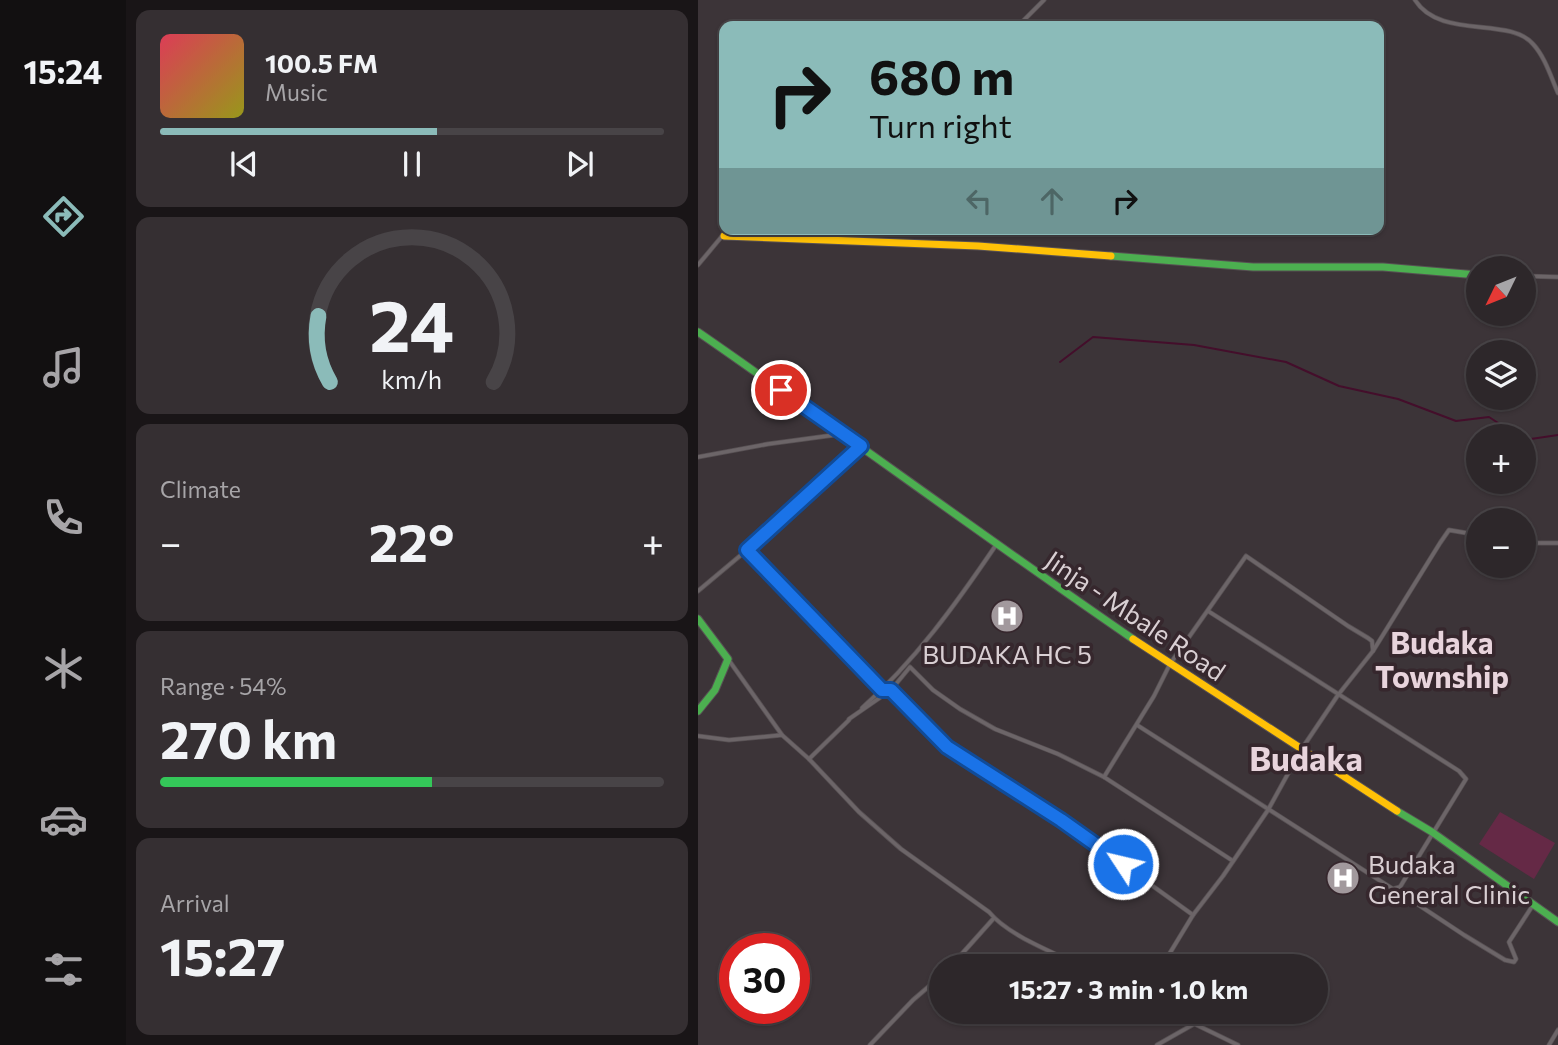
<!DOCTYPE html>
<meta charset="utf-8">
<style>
:root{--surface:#2d272a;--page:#352f32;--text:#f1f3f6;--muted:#a7a5a8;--line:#484447;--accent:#8bbbb9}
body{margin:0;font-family:Commissioner,sans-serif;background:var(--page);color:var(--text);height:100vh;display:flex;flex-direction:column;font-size:26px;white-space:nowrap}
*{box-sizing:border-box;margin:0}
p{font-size:23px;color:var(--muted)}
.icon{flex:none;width:38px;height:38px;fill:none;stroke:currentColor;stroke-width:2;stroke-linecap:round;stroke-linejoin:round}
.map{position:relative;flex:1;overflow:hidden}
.sheet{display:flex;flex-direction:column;gap:10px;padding:10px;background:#191517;width:572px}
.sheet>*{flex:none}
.hud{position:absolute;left:21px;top:21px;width:665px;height:214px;border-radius:14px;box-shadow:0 2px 5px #0004,0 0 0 2px var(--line);background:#8bbbb9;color:#111;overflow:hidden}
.needle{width:46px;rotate:227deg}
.controls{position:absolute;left:768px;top:256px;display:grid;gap:14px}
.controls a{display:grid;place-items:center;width:70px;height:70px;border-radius:50%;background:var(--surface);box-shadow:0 2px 5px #0004,0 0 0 2px var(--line);font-size:35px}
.speed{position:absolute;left:21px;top:933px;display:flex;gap:14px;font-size:35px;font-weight:700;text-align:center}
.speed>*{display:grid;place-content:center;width:91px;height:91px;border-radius:50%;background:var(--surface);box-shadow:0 2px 5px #0004,0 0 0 2px var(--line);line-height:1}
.speed .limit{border:10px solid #d22;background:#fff;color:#111}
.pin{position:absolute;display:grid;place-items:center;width:60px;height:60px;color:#fff;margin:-30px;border:4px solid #fff;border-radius:50%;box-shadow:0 2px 7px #0007}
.me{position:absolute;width:77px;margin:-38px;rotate:305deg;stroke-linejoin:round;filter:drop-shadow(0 0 5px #0008)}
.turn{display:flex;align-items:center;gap:24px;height:147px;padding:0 35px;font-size:32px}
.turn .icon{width:91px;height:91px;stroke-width:2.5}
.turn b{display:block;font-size:49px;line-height:60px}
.lanes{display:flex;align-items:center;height:66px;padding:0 35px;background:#0003;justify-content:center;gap:35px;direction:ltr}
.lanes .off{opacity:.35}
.big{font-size:52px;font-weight:700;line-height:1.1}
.sheet .card{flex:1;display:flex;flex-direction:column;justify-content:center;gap:10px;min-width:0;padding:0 24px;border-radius:14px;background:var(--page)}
.sheet .dial{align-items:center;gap:0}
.dial svg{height:182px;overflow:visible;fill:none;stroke:var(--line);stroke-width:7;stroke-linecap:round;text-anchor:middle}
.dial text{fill:var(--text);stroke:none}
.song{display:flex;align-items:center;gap:21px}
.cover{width:84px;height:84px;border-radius:10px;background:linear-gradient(135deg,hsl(350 70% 55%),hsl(60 70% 35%))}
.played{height:7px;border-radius:4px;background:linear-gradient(90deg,var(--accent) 55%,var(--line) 55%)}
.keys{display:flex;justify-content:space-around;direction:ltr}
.heat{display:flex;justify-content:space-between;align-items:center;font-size:38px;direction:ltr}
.charge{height:10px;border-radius:5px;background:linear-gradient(90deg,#34c759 54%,var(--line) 0)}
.trip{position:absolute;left:231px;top:954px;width:399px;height:70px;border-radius:35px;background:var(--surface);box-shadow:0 2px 5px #0004,0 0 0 2px var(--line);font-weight:700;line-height:70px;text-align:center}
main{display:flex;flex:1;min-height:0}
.menu{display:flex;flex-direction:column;width:126px;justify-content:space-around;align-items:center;background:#121011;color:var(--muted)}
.menu .icon{width:49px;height:49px}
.menu .on{color:var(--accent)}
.menu b{font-size:32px;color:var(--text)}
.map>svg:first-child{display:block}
.green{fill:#652946}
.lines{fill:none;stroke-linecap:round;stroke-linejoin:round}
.stream{stroke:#440e2b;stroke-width:2}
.street-casing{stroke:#575053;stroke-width:5}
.fast-casing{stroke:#575053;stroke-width:9}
.slow-casing{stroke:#575053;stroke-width:9}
.street{stroke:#6c6568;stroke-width:3.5}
.fast{stroke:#4caf50;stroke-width:7}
.slow{stroke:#ffc107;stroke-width:7}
.route-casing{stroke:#114b97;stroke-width:18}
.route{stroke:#1a73e8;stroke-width:12}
.labels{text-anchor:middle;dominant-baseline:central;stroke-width:7;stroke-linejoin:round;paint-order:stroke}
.street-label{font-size:26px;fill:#d9cfd3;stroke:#36272d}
.poi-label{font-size:26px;fill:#d9cfd3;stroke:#36272d}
.quarter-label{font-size:30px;font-weight:bold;fill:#e8d4dc;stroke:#36272d}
.district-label{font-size:33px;font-weight:bold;fill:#e8d4dc;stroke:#36272d}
</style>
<main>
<nav class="menu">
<b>15:24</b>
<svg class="icon on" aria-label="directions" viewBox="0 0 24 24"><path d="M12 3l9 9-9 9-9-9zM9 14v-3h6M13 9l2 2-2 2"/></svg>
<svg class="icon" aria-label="music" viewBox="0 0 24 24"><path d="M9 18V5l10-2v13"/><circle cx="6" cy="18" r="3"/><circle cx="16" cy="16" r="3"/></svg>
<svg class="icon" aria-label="phone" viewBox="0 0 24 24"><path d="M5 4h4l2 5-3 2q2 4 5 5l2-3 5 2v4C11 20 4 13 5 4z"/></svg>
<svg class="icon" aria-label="climate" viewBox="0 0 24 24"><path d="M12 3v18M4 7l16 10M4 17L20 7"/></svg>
<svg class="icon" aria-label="car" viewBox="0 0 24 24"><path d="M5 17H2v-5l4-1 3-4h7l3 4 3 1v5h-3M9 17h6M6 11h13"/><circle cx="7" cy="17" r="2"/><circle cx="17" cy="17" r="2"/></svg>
<svg class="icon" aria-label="filters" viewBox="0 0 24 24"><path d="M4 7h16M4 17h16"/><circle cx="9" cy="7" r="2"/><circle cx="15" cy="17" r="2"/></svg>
</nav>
<section class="sheet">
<div class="card">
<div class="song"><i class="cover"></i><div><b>100.5 FM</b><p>Music</p></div></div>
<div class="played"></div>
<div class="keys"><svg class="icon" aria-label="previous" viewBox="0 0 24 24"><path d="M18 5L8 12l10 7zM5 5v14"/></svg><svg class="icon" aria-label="pause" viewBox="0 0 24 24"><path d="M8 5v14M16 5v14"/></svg><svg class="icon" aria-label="next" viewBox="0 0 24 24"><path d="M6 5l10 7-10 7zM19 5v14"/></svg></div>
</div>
<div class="card dial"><svg viewBox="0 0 100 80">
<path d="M14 69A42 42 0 1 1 86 69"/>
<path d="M14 69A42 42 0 0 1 9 40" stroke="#8bbbb9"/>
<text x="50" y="56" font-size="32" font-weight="700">24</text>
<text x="50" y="72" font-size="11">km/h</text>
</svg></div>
<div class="card"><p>Climate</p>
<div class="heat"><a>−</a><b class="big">22°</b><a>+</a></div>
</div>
<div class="card"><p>Range · 54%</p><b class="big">270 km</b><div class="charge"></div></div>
<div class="card"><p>Arrival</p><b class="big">15:27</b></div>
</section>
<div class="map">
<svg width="860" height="1045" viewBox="0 0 860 1045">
<rect width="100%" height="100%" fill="#3c3438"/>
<polygon class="green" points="802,812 857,843 836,879 781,844"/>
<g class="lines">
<g class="stream">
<polyline points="362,362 395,337 496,345 588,362 641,386 700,399 758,421 791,417 820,436"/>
<polyline points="826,440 860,435"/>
</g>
<defs>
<g id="street">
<path d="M717 0C742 40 811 16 835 44 847 57 853 77 860 93"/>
<polyline points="320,26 346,0"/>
<polyline points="0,265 30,229"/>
<polyline points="826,276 860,277"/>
<polyline points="0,457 70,444 144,434"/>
<polyline points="826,543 860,543"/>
<polyline points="49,550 184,690 193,690 249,747 363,820 495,915"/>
<polyline points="0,591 49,550 163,446"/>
<path d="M30 659 84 735 111 759 161 812 203 849 291 912C311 936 355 952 383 966"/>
<path d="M164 708C217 661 258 604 298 545"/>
<polyline points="151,719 193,690 212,667 235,690 262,709 297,729 360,754 406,777"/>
<polyline points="439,725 695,889 702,887 768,779 761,771 510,611"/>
<polyline points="0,736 31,740 84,735"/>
<polyline points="111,759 151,720"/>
<polyline points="535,861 406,777 456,696 472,664 548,556 650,626 670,638 674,641 675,651"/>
<polyline points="698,890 766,935 807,960 816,962 818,959 811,942 835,905"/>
<polyline points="253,966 296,918"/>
<polyline points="464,966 495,915 525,876 570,810 603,750 640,695 675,651 742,543 751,530 780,535"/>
<polyline points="472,1012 540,1045"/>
<polyline points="172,1045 215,1000 243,976"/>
<polyline points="459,1045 496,1024"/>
<polyline points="851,1045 860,1030"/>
</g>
<g id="fast">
<polyline points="413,256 555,267 685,267 780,275"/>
<path d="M0 332C146 433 289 539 435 639"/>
<polyline points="0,619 30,659 17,690 0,711"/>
<polyline points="699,811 734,832 860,922"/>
</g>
<g id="slow">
<polyline points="26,236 280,246 413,256"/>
<polyline points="435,639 699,811"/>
</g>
</defs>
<use href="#street" class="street-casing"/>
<use href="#fast" class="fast-casing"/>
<use href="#slow" class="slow-casing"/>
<use href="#street" class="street"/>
<use href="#fast" class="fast"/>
<use href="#slow" class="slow"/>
</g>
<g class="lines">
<defs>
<polyline id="route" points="83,390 163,446 49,550 184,690 193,690 249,747 363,820 425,864"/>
</defs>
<use href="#route" class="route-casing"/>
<use href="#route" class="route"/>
</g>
<defs>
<symbol id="hospital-disc" viewBox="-11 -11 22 22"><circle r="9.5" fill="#a2999d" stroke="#36272d"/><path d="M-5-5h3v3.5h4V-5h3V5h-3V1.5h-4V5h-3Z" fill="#fff"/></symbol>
</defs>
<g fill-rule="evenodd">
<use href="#hospital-disc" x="290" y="597" width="38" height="38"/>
<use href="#hospital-disc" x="626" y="859" width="38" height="38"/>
</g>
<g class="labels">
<g class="street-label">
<text transform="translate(438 615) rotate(34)">Jinja - Mbale Road</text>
</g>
<g class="poi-label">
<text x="309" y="653">BUDAKA HC 5</text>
<text x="670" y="863" text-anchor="start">Budaka<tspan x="670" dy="30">General Clinic</tspan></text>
</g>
<g class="quarter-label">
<text x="744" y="641">Budaka<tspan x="744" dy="34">Township</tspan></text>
</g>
<g class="district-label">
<text x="608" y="757">Budaka</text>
</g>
</g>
</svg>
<div class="controls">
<a><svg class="needle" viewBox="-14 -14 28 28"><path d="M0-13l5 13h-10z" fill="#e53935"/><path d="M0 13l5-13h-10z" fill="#a7a5a8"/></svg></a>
<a><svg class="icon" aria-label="layers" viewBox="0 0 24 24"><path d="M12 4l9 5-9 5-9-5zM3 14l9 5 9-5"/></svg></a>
<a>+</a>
<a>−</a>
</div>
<div class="speed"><div class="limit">30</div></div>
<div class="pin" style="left:83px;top:390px;background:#d93025"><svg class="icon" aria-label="arrive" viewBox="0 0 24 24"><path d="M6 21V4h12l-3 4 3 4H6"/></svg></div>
<svg class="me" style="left:425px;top:864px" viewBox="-20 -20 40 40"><circle r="17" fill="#1a73e8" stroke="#fff" stroke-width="3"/><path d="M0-11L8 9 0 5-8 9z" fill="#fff"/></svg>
<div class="trip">15:27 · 3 min · 1.0 km</div>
<div class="hud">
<div class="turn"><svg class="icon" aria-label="right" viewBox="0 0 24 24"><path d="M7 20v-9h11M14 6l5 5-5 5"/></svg><div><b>680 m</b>Turn right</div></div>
<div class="lanes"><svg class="icon off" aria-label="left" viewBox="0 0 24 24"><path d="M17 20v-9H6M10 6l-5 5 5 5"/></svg><svg class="icon off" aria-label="ahead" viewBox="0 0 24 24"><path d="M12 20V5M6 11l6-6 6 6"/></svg><svg class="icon" aria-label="right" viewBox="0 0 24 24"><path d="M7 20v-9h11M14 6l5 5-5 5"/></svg></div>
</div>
</div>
</main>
